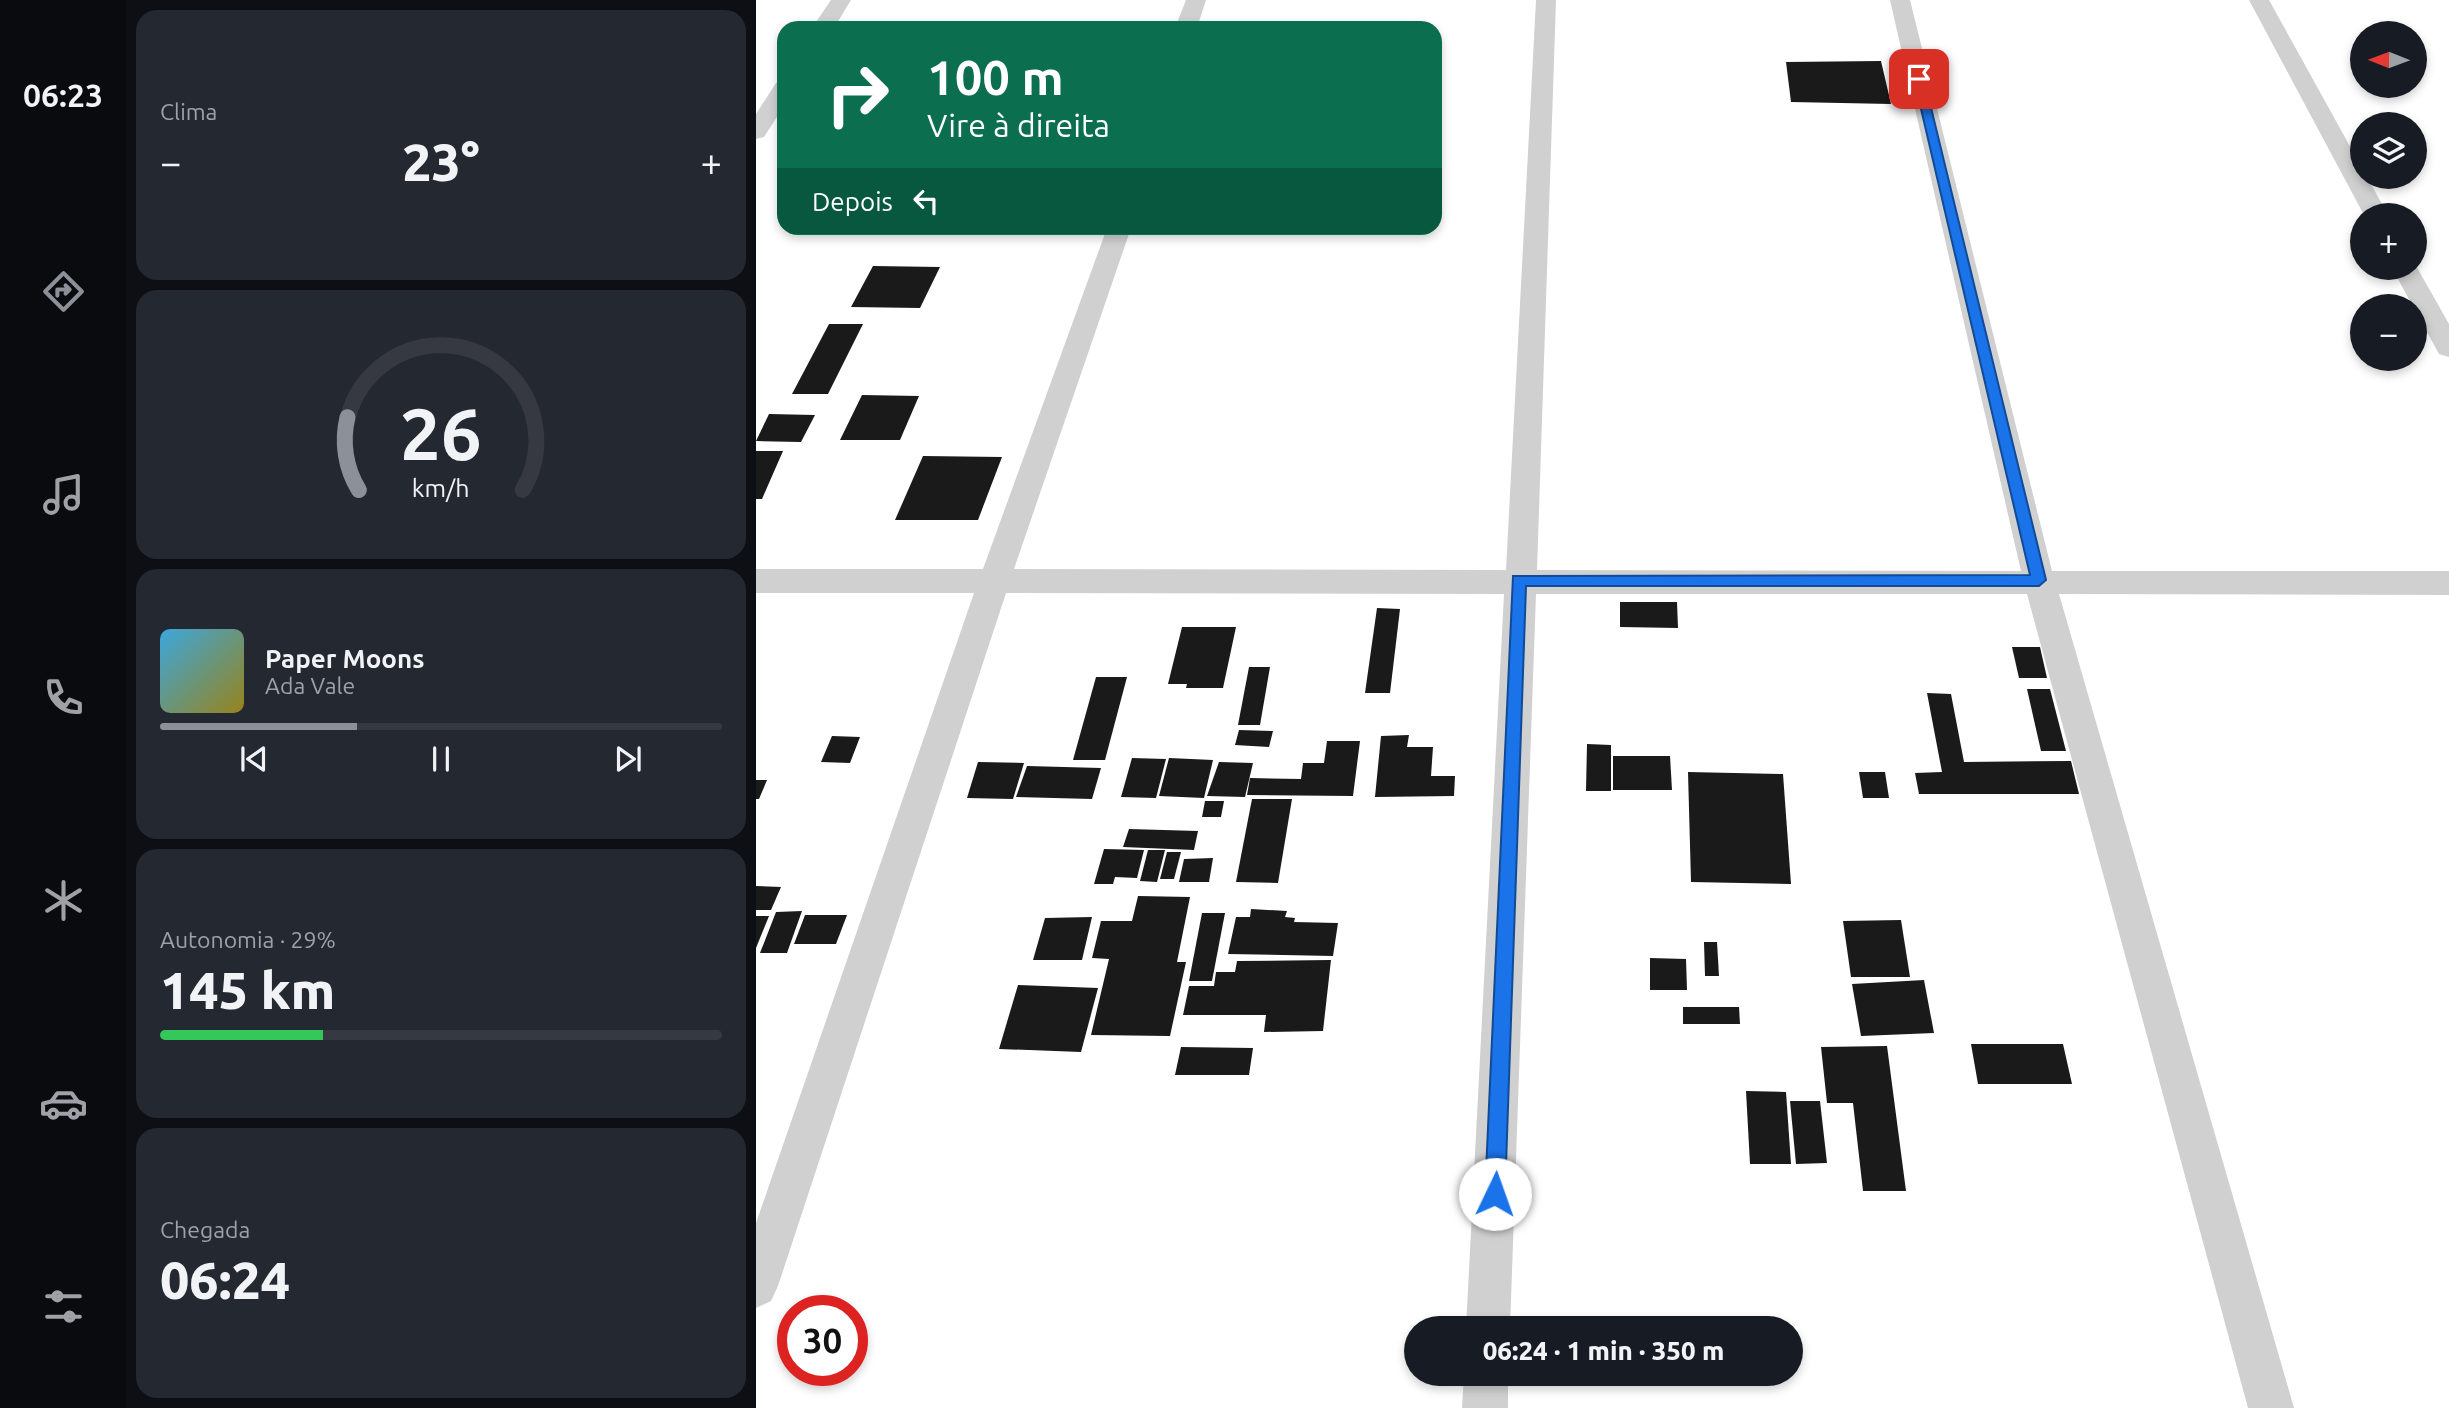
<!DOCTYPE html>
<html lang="pt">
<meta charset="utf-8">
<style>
:root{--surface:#171b24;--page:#242831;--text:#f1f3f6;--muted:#9ea1a6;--line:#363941;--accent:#8c9099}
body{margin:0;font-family:Ubuntu,sans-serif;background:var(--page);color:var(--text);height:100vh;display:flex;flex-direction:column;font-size:26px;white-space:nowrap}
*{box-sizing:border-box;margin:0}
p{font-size:23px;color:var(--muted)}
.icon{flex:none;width:38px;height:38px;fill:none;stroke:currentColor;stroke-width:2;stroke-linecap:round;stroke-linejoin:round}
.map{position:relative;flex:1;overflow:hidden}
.details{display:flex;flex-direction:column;gap:10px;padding:10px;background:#0d0f14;width:630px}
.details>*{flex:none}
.hud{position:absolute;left:21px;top:21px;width:665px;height:214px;border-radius:21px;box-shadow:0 4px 10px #0003;background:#0b6e4f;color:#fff;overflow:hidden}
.needle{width:46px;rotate:271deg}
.tools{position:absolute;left:1594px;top:21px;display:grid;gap:14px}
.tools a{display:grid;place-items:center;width:77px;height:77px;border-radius:50%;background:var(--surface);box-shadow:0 4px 10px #0003;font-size:35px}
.speed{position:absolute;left:21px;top:1295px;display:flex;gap:14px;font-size:35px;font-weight:700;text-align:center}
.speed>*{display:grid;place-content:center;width:91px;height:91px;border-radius:50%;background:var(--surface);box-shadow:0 4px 10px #0003;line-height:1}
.speed .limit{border:10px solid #d22;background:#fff;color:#111}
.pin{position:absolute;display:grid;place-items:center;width:60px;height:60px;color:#fff;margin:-30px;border-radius:14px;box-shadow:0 4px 10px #0006}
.me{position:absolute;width:77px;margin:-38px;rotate:3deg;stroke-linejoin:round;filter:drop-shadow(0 0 5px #0008)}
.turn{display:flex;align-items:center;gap:24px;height:147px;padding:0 35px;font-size:32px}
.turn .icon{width:91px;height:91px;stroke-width:2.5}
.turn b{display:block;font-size:49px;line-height:60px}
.then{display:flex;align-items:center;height:66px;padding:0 35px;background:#0003;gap:14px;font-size:26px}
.big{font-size:52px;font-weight:800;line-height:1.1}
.details .widget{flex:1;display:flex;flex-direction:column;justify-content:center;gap:10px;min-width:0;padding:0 24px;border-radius:21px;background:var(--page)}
.details .dial{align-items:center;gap:0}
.dial svg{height:182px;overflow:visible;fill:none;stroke:var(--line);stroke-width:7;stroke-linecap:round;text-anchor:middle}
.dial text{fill:var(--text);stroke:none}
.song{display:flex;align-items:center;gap:21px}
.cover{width:84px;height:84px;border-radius:10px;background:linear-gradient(135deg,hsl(200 70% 55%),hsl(50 70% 35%))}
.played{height:7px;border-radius:4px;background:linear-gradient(90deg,var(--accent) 35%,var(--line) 35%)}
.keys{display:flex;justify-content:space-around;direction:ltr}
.heat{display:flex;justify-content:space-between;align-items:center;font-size:38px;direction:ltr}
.charge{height:10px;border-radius:5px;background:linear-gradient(90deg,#34c759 29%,var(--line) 0)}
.trip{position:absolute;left:648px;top:1316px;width:399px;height:70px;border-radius:35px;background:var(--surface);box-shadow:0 4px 10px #0003;font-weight:800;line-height:70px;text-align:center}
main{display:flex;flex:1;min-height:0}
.tabs{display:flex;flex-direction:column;width:126px;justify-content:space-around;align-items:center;background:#090b0e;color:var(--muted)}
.tabs .icon{width:49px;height:49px}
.tabs .selected{color:var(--accent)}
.tabs b{font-size:32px;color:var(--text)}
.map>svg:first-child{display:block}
.building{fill:#1a1a1a}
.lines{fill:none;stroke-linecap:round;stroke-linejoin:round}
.street{fill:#d0d0d0;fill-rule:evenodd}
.route{fill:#1a73e8;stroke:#114b97;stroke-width:2}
</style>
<main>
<nav class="tabs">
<b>06:23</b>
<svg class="icon selected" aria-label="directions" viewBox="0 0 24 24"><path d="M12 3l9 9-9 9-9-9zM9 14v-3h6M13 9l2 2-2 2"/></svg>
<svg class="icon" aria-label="music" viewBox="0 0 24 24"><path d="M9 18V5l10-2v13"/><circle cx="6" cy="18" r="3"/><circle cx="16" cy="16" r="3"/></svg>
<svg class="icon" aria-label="phone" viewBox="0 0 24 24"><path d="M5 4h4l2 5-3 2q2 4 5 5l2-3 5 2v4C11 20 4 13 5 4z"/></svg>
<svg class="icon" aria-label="climate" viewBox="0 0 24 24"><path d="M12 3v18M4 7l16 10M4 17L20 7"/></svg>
<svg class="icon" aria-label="car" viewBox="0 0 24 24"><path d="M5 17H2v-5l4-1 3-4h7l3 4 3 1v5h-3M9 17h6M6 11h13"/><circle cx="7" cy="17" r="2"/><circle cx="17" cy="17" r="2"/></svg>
<svg class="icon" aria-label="filters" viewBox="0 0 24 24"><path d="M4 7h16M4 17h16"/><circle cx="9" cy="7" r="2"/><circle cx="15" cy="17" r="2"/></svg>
</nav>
<section class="details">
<div class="widget"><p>Clima</p>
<div class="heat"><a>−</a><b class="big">23°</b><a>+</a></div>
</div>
<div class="widget dial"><svg viewBox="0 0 100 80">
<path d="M14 69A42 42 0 1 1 86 69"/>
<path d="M14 69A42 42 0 0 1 9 37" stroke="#8c9099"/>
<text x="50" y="56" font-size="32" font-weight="700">26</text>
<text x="50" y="72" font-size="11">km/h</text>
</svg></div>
<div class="widget">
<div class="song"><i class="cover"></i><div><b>Paper Moons</b><p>Ada Vale</p></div></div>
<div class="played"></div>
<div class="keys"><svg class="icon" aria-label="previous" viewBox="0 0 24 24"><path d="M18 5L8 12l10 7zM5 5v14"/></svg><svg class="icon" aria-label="pause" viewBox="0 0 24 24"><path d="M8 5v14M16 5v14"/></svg><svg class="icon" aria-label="next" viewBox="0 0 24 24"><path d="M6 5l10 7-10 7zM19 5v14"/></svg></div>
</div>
<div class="widget"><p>Autonomia · 29%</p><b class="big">145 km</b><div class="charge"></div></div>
<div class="widget"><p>Chegada</p><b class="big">06:24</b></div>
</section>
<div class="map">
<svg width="1693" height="1408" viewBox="0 0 1693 1408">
<rect width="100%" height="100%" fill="#fff"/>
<g class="building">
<polygon points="1125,61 1135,104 1035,102 1030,62"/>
<polygon points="117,266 184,267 164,308 95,307"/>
<polygon points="73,324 107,324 72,394 36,394"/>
<polygon points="106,395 163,396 144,440 84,440"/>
<polygon points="13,414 59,415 45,442 0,441"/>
<polygon points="0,451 27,451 6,499 0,499"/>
<polygon points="167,456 246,457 222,520 139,520"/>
<polygon points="864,602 921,602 922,628 864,627"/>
<polygon points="621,608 644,609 634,693 609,693"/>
<polygon points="426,627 480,627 467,688 430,688 431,684 412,684"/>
<polygon points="1256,647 1284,647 1291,678 1263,678"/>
<polygon points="493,667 514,667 504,725 482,725"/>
<polygon points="340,677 371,677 349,760 317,760"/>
<polygon points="1271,689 1294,689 1310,751 1285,751"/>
<polygon points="1171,693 1195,694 1208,762 1315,761 1323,794 1163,794 1159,773 1186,772"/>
<polygon points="483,730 517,731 513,747 479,745"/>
<polygon points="653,735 651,747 677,747 675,776 699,776 698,796 619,797 625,736"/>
<polygon points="76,736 104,737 94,763 65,762"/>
<polygon points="571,741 604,741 597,796 491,795 494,778 545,779 547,763 568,763"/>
<polygon points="831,744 855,745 855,791 830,791"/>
<polygon points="857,756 914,756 916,790 857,790"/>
<polygon points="376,758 410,759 400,798 365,797"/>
<polygon points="413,758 457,760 448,798 403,796"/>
<polygon points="222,762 268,763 257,799 211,798"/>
<polygon points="463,762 497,763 489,797 451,796"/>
<polygon points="271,766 345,768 336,799 260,797"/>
<polygon points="932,772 1027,774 1035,884 935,882"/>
<polygon points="1103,772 1129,772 1133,798 1107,798"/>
<polygon points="0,780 11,780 3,799 0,799"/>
<polygon points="496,799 536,799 522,883 480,882"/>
<polygon points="449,801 468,801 465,817 446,817"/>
<polygon points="373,829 442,831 438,850 367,847"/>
<polygon points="348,849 388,850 381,878 359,877 357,884 338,884"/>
<polygon points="392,850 409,850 401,882 384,881"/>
<polygon points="411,852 425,852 418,879 404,879"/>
<polygon points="457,858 453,882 423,882 428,859"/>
<polygon points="0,886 25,887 15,910 0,910"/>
<polygon points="382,896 434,897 421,962 430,962 414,1036 335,1035 353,959 336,958 345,921 376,921"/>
<polygon points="495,909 531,911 529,917 539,918 538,922 582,923 577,956 472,954 480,917 494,917"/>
<polygon points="46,911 31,953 4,953 20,912"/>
<polygon points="446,913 469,913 456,981 433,981"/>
<polygon points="49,915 91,915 80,944 38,944"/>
<polygon points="0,916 13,916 0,948"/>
<polygon points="336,917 326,960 277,960 289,918"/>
<polygon points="1145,920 1154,977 1095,977 1087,921"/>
<polygon points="948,942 961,942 963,976 949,976"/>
<polygon points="894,958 930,959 931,990 894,990"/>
<polygon points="575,960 567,1031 508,1032 510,1015 427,1015 433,986 458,986 460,972 479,972 481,961"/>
<polygon points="1168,980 1178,1033 1105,1036 1096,984"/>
<polygon points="262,985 342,988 325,1052 243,1049"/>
<polygon points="927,1007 983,1007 984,1024 927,1024"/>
<polygon points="1215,1044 1307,1044 1316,1084 1222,1084"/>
<polygon points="1131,1046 1150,1191 1107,1191 1097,1103 1071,1103 1065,1047"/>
<polygon points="425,1047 497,1048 493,1075 419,1075"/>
<polygon points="990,1091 1030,1092 1035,1164 994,1164"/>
<polygon points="1034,1101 1064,1101 1071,1163 1040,1164"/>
</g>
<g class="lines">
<g class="street">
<polygon points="75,0 95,0 78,28 56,28"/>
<polygon points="430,0 450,0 441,28 419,28"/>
<polygon points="780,0 800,0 781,570 1265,571 1134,0 1154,0 1296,571 1693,571 1693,595 1303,594 1538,1408 1492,1408 1271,594 780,594 754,1328 710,1328 748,594 250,593 22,1286 15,1301 0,1308 0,1223 218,593 0,593 0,569 227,569 351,228 375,228 258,569 750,570"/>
<polygon points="1493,0 1513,0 1606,168 1606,177 1611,177 1632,215 1608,215"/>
<polygon points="28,81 28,106 8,137 0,139 0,114 20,83"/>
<polygon points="1659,264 1693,324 1693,357 1683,354 1636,268 1659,268"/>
<polygon points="708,1374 752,1374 752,1408 706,1408"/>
</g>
</g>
<polygon class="route" points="1163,76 1168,79 1290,580 1283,586 770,586 749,1194 746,1201 739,1204 732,1201 729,1194 757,576 1274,575 1158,79"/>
</svg>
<div class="tools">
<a><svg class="needle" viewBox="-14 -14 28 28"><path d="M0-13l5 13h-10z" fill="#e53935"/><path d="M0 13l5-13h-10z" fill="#9ea1a6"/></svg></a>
<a><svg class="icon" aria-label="layers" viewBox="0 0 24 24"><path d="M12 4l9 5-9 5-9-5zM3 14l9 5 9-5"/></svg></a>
<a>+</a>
<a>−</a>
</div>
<div class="speed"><div class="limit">30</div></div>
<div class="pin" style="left:1163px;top:79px;background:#d93025"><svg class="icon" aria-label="arrive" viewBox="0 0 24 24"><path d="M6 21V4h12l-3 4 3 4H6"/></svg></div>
<svg class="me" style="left:739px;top:1194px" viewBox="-20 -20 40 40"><circle r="19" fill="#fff"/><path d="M0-13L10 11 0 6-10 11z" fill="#1a73e8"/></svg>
<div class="trip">06:24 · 1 min · 350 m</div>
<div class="hud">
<div class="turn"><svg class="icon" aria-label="right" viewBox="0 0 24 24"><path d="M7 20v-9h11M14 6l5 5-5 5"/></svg><div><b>100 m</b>Vire à direita</div></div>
<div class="then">Depois<svg class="icon" aria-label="left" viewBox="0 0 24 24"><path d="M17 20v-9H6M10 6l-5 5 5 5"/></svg></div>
</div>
</div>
</main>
